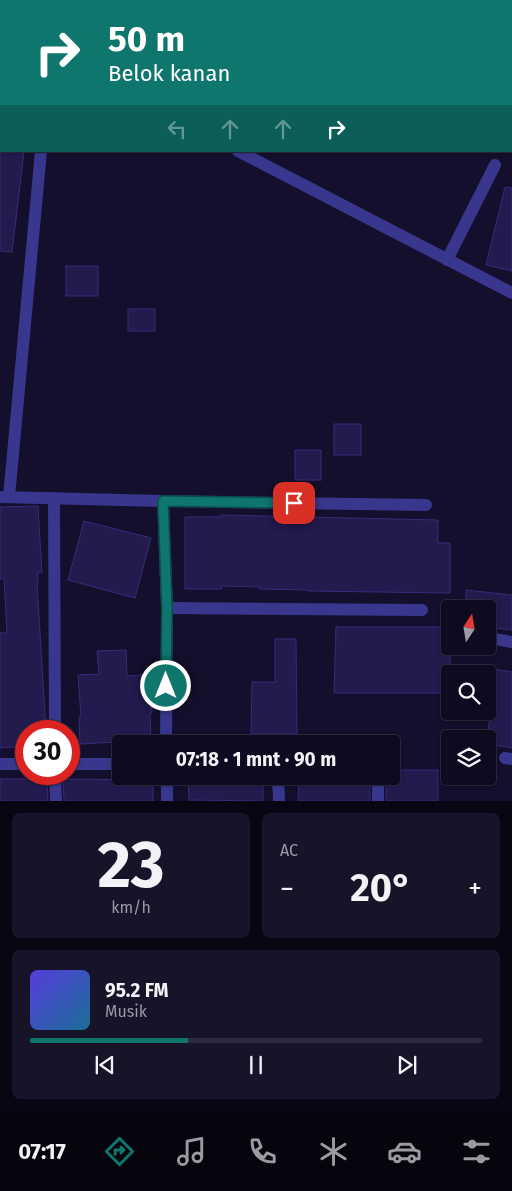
<!DOCTYPE html>
<html lang="id">
<meta charset="utf-8">
<style>
:root{--surface:#0e0b21;--page:#17142a;--text:#f1f3f6;--muted:#9b9ba5;--line:#2e2b3f;--accent:#0f766e}
body{margin:0;font-family:"Fira Sans",sans-serif;background:var(--page);color:var(--text);height:100vh;display:flex;flex-direction:column;font-size:19px;white-space:nowrap}
*{box-sizing:border-box;margin:0}
p{font-size:16px;color:var(--muted)}
.icon{flex:none;width:28px;height:28px;fill:none;stroke:currentColor;stroke-width:2;stroke-linecap:round;stroke-linejoin:round}
.map{position:relative;height:801px;overflow:hidden}
.details{display:flex;flex-direction:column;gap:12px;padding:12px;background:#080612;flex:1}
.details>*{flex:none}
.top-card{position:absolute;left:0px;top:0px;width:512px;height:152px;box-shadow:0 1px 4px #0004,0 0 0 1px var(--line);background:#0f766e;color:#fff;overflow:hidden}
.needle{width:32px;rotate:12deg}
.controls{position:absolute;left:441px;top:600px;display:grid;gap:10px}
.controls a{display:grid;place-items:center;width:55px;height:55px;border-radius:5px;background:var(--surface);box-shadow:0 1px 4px #0004,0 0 0 1px var(--line);font-size:25px}
.speed{position:absolute;left:15px;top:720px;display:flex;gap:10px;font-size:25px;font-weight:700;text-align:center}
.speed>*{display:grid;place-content:center;width:65px;height:65px;border-radius:50%;background:var(--surface);box-shadow:0 1px 4px #0004,0 0 0 1px var(--line);line-height:1}
.speed .limit{border:8px solid #d22;background:#fff;color:#111}
.pin{position:absolute;display:grid;place-items:center;width:42px;height:42px;color:#fff;margin:-21px;border-radius:10px;box-shadow:0 2px 8px #0006}
.me{position:absolute;width:55px;margin:-28px;rotate:0deg;stroke-linejoin:round;filter:drop-shadow(0 0 4px #0008)}
.turn{display:flex;align-items:center;gap:18px;height:105px;padding:0 25px;font-size:22px}
.turn .icon{width:65px;height:65px;stroke-width:2.5}
.turn b{display:block;font-size:35px;line-height:42px}
.lanes{display:flex;align-items:center;height:48px;padding:0 25px;background:#0003;justify-content:center;gap:25px;direction:ltr}
.lanes .off{opacity:.35}
.big{font-size:38px;font-weight:700;line-height:1.1}
.details .card{flex:1;display:flex;flex-direction:column;justify-content:center;gap:8px;min-width:0;padding:0 18px;border-radius:8px;background:var(--page)}
.details .dial{align-items:center;gap:0}
.dial b{font-size:65px;line-height:1}
.song{display:flex;align-items:center;gap:15px}
.cover{width:60px;height:60px;border-radius:8px;background:linear-gradient(135deg,hsl(250 70% 55%),hsl(200 70% 35%))}
.played{height:5px;border-radius:2px;background:linear-gradient(90deg,var(--accent) 35%,var(--line) 35%)}
.keys{display:flex;justify-content:space-around;direction:ltr}
.heat{display:flex;justify-content:space-between;align-items:center;font-size:28px;direction:ltr}
.details .tiles{flex:1;display:grid;gap:12px;grid-template-columns:1fr 1fr}
.card:last-child{grid-column:span 2}
.trip{position:absolute;left:112px;top:735px;width:288px;height:50px;border-radius:5px;background:var(--surface);box-shadow:0 1px 4px #0004,0 0 0 1px var(--line);font-weight:700;line-height:50px;text-align:center}
.tabs{display:flex;height:80px;justify-content:space-around;align-items:center;background:#06040d;color:var(--muted)}
.tabs .icon{width:35px;height:35px}
.tabs .on{color:var(--accent)}
.tabs b{font-size:22px;color:var(--text)}
.map>svg:first-child{display:block}
.building{fill:#231a4e;stroke:#382b7b}
.lines{fill:none;stroke-linecap:round;stroke-linejoin:round}
.minor{stroke:#38378d;stroke-width:12}
.route-casing{stroke:#0a4d48;stroke-width:12}
.route{stroke:#0f766e;stroke-width:9}
</style>
<div class="map">
<svg width="512" height="801" viewBox="0 0 512 801">
<rect width="100%" height="100%" fill="#130f2c"/>
<g class="building">
<polygon points="0,149 1,151 24,152 12,252 0,251"/>
<polygon points="505,187 512,188 512,271 486,265"/>
<rect x="66" y="266" width="32" height="30"/>
<rect x="128" y="309" width="27" height="22"/>
<rect x="334" y="424" width="27" height="31"/>
<rect x="295" y="450" width="26" height="30"/>
<polygon points="38,506 42,573 38,572 38,583 37,583 46,731 26,731 26,746 0,748 0,633 7,633 4,579 0,579 0,507"/>
<polygon points="221,515 438,520 438,543 450,543 450,593 308,591 308,590 259,589 259,587 222,586 222,589 185,589 185,517 221,517"/>
<polygon points="84,521 151,538 135,598 68,580"/>
<polygon points="466,590 512,595 512,630 488,627 488,609 466,609"/>
<polygon points="336,627 450,627 450,693 334,693"/>
<polygon points="275,639 296,639 297,734 251,734 252,682 275,682"/>
<polygon points="126,650 127,676 150,674 152,713 150,713 151,742 118,744 118,742 80,744 79,717 81,717 78,675 99,674 97,651"/>
<polygon points="488,668 512,672 512,748 488,744 488,731 493,700 488,699"/>
<polygon points="395,770 438,770 438,801 386,801 386,776 395,776"/>
<polygon points="338,776 370,776 370,801 298,801 299,780 337,780"/>
<polygon points="188,778 263,780 263,801 189,800"/>
<polygon points="0,779 47,779 48,801 0,801"/>
<polygon points="63,779 153,780 153,801 64,801"/>
</g>
<g class="lines">
<g class="minor">
<polyline points="0,54 1,54"/>
<polyline points="238,151 512,293"/>
<polyline points="447,260 495,165"/>
<polyline points="0,497 163,501 426,505"/>
<polyline points="9,497 41,151"/>
<polyline points="54,498 55,731"/>
<polyline points="163,501 167,608 166,744"/>
<polyline points="167,608 422,610"/>
<polyline points="488,638 512,642"/>
<polyline points="505,758 512,759"/>
<polyline points="0,764 26,764"/>
<polyline points="69,764 121,764"/>
<polyline points="55,774 56,801"/>
<polyline points="167,776 167,801"/>
<polyline points="278,776 279,801"/>
<polyline points="378,776 378,801"/>
</g>
</g>
<g class="lines">
<defs>
<polyline id="route" points="166,686 167,608 163,501 294,503"/>
</defs>
<use href="#route" class="route-casing"/>
<use href="#route" class="route"/>
</g>
</svg>
<div class="controls">
<a><svg class="needle" viewBox="-14 -14 28 28"><path d="M0-13l5 13h-10z" fill="#e53935"/><path d="M0 13l5-13h-10z" fill="#9b9ba5"/></svg></a>
<a><svg class="icon" aria-label="search" viewBox="0 0 24 24"><circle cx="10" cy="10" r="6"/><path d="M15 15l6 6"/></svg></a>
<a><svg class="icon" aria-label="layers" viewBox="0 0 24 24"><path d="M12 4l9 5-9 5-9-5zM3 14l9 5 9-5"/></svg></a>
</div>
<div class="speed"><div class="limit">30</div></div>
<div class="pin" style="left:294px;top:503px;background:#d93025"><svg class="icon" aria-label="arrive" viewBox="0 0 24 24"><path d="M6 21V4h12l-3 4 3 4H6"/></svg></div>
<svg class="me" style="left:166px;top:686px" viewBox="-20 -20 40 40"><circle r="17" fill="#0f766e" stroke="#fff" stroke-width="3"/><path d="M0-11L8 9 0 5-8 9z" fill="#fff"/></svg>
<div class="trip">07:18 · 1 mnt · 90 m</div>
<div class="top-card">
<div class="turn"><svg class="icon" aria-label="right" viewBox="0 0 24 24"><path d="M7 20v-9h11M14 6l5 5-5 5"/></svg><div><b>50 m</b>Belok kanan</div></div>
<div class="lanes"><svg class="icon off" aria-label="left" viewBox="0 0 24 24"><path d="M17 20v-9H6M10 6l-5 5 5 5"/></svg><svg class="icon off" aria-label="ahead" viewBox="0 0 24 24"><path d="M12 20V5M6 11l6-6 6 6"/></svg><svg class="icon off" aria-label="ahead" viewBox="0 0 24 24"><path d="M12 20V5M6 11l6-6 6 6"/></svg><svg class="icon" aria-label="right" viewBox="0 0 24 24"><path d="M7 20v-9h11M14 6l5 5-5 5"/></svg></div>
</div>
</div>
<section class="details">
<div class="tiles">
<div class="card dial"><b>23</b><p>km/h</p></div>
<div class="card"><p>AC</p>
<div class="heat"><a>−</a><b class="big">20°</b><a>+</a></div>
</div>
<div class="card">
<div class="song"><i class="cover"></i><div><b>95.2 FM</b><p>Musik</p></div></div>
<div class="played"></div>
<div class="keys"><svg class="icon" aria-label="previous" viewBox="0 0 24 24"><path d="M18 5L8 12l10 7zM5 5v14"/></svg><svg class="icon" aria-label="pause" viewBox="0 0 24 24"><path d="M8 5v14M16 5v14"/></svg><svg class="icon" aria-label="next" viewBox="0 0 24 24"><path d="M6 5l10 7-10 7zM19 5v14"/></svg></div>
</div>
</div>
</section>
<nav class="tabs">
<b>07:17</b>
<svg class="icon on" aria-label="directions" viewBox="0 0 24 24"><path d="M12 3l9 9-9 9-9-9zM9 14v-3h6M13 9l2 2-2 2"/></svg>
<svg class="icon" aria-label="music" viewBox="0 0 24 24"><path d="M9 18V5l10-2v13"/><circle cx="6" cy="18" r="3"/><circle cx="16" cy="16" r="3"/></svg>
<svg class="icon" aria-label="phone" viewBox="0 0 24 24"><path d="M5 4h4l2 5-3 2q2 4 5 5l2-3 5 2v4C11 20 4 13 5 4z"/></svg>
<svg class="icon" aria-label="climate" viewBox="0 0 24 24"><path d="M12 3v18M4 7l16 10M4 17L20 7"/></svg>
<svg class="icon" aria-label="car" viewBox="0 0 24 24"><path d="M5 17H2v-5l4-1 3-4h7l3 4 3 1v5h-3M9 17h6M6 11h13"/><circle cx="7" cy="17" r="2"/><circle cx="17" cy="17" r="2"/></svg>
<svg class="icon" aria-label="filters" viewBox="0 0 24 24"><path d="M4 7h16M4 17h16"/><circle cx="9" cy="7" r="2"/><circle cx="15" cy="17" r="2"/></svg>
</nav>
